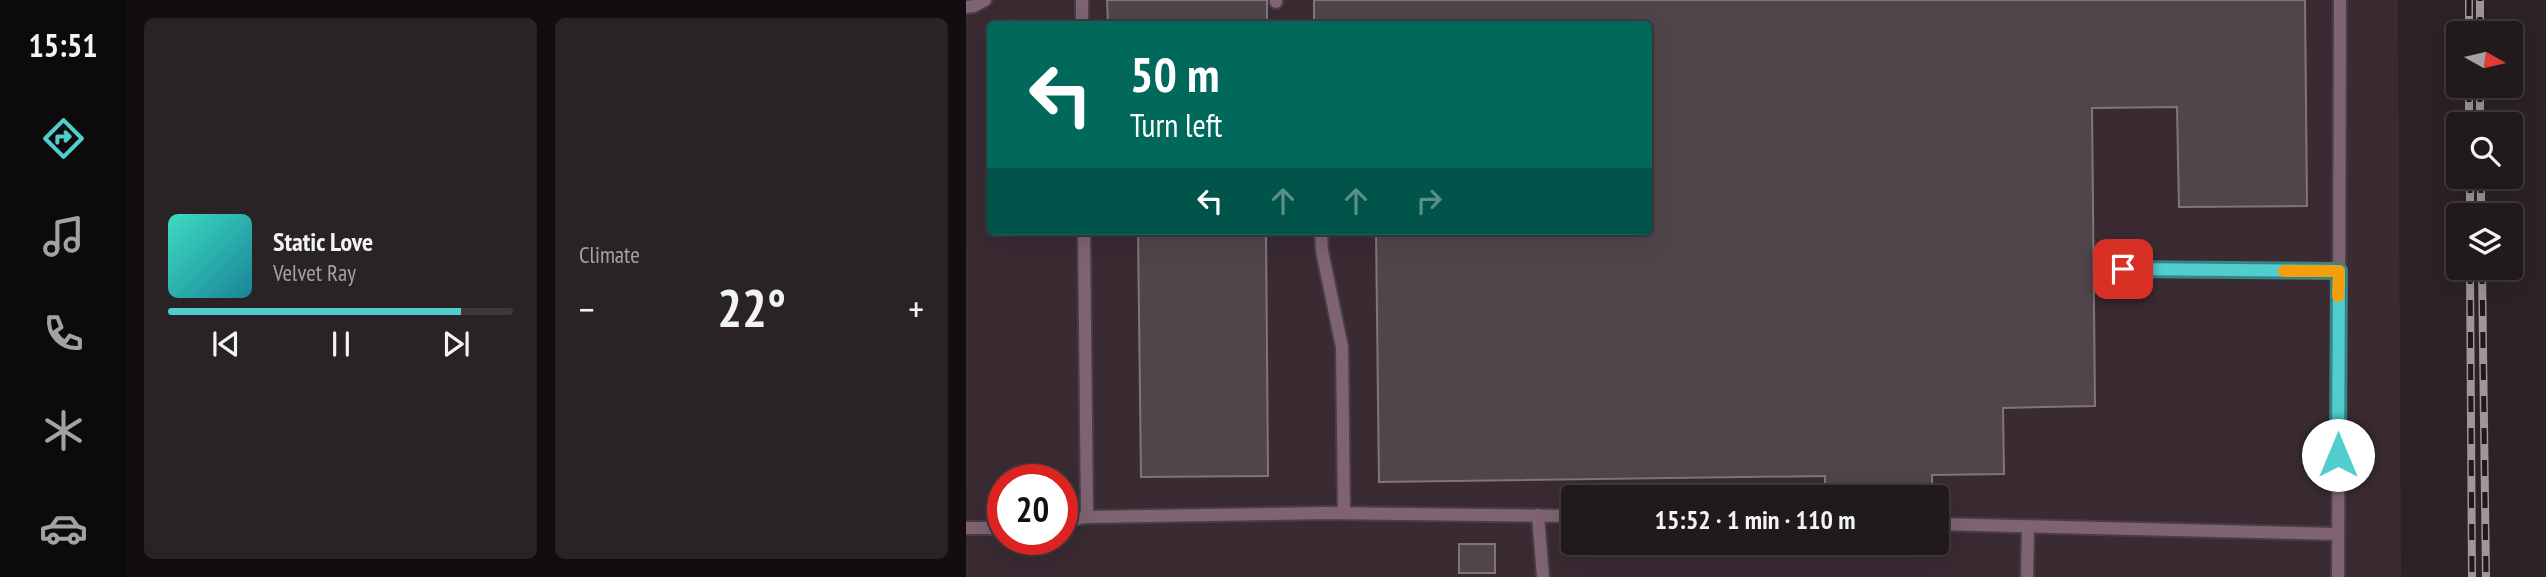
<!DOCTYPE html>
<meta charset="utf-8">
<style>
:root{--surface:#211a1d;--page:#292326;--text:#f1f3f6;--muted:#a2a1a4;--line:#3e383b;--accent:#52cdce}
body{margin:0;font-family:"PT Sans Narrow",sans-serif;background:var(--page);color:var(--text);height:100vh;display:flex;flex-direction:column;font-size:26px;white-space:nowrap}
*{box-sizing:border-box;margin:0}
p{font-size:23px;color:var(--muted)}
.icon{flex:none;width:38px;height:38px;fill:none;stroke:currentColor;stroke-width:2;stroke-linecap:round;stroke-linejoin:round}
.map{position:relative;flex:1;overflow:hidden}
.drawer{display:flex;flex-direction:column;gap:18px;padding:18px;background:#120e10;width:840px}
.drawer>*{flex:none}
.banner{position:absolute;left:21px;top:21px;width:665px;height:214px;border-radius:7px;box-shadow:0 7px 28px #0002,0 0 0 2px var(--line);background:#00695c;color:#fff;overflow:hidden}
.needle{width:46px;rotate:98deg}
.fabs{position:absolute;left:1480px;top:21px;display:grid;gap:14px}
.fabs a{display:grid;place-items:center;width:77px;height:77px;border-radius:7px;background:var(--surface);box-shadow:0 7px 28px #0002,0 0 0 2px var(--line);font-size:35px}
.speed{position:absolute;left:21px;top:464px;display:flex;gap:14px;font-size:35px;font-weight:700;text-align:center}
.speed>*{display:grid;place-content:center;width:91px;height:91px;border-radius:50%;background:var(--surface);box-shadow:0 7px 28px #0002,0 0 0 2px var(--line);line-height:1}
.speed .limit{border:10px solid #d22;background:#fff;color:#111}
.pin{position:absolute;display:grid;place-items:center;width:60px;height:60px;color:#fff;margin:-30px;border-radius:14px;box-shadow:0 4px 10px #0006}
.me{position:absolute;width:77px;margin:-38px;rotate:0deg;stroke-linejoin:round;filter:drop-shadow(0 0 5px #0008)}
.turn{display:flex;align-items:center;gap:24px;height:147px;padding:0 28px;font-size:32px}
.turn .icon{width:91px;height:91px;stroke-width:2.5}
.turn b{display:block;font-size:49px;line-height:60px}
.lanes{display:flex;align-items:center;height:66px;padding:0 28px;background:#0003;justify-content:center;gap:35px;direction:ltr}
.lanes .off{opacity:.35}
.big{font-size:52px;font-weight:600;line-height:1.1}
.drawer .card{flex:1;display:flex;flex-direction:column;justify-content:center;gap:10px;min-width:0;padding:0 24px;border-radius:10px;background:var(--page)}
.song{display:flex;align-items:center;gap:21px}
.cover{width:84px;height:84px;border-radius:10px;background:linear-gradient(135deg,hsl(170 70% 55%),hsl(190 70% 35%))}
.played{height:7px;border-radius:4px;background:linear-gradient(90deg,var(--accent) 85%,var(--line) 85%)}
.keys{display:flex;justify-content:space-around;direction:ltr}
.heat{display:flex;justify-content:space-between;align-items:center;font-size:38px;direction:ltr}
.drawer .tiles{flex:1;display:grid;gap:18px;grid-template-columns:repeat(2,1fr)}
.trip{position:absolute;left:595px;top:485px;width:388px;height:70px;border-radius:7px;background:var(--surface);box-shadow:0 7px 28px #0002,0 0 0 2px var(--line);font-weight:600;line-height:70px;text-align:center}
main{display:flex;flex:1;min-height:0}
.tabs{display:flex;flex-direction:column;width:126px;justify-content:space-around;align-items:center;background:#0d0a0c;color:var(--muted)}
.tabs .icon{width:49px;height:49px}
.tabs .current{color:var(--accent)}
.tabs b{font-size:32px;color:var(--text)}
.map>svg:first-child{display:block}
.built{fill:#3a2b33;fill-rule:evenodd}
.building{fill:#50454b;stroke:#81757b;stroke-width:2}
.lines{fill:none;stroke-linecap:round;stroke-linejoin:round}
.lane-casing{stroke:#483e43;stroke-width:16}
.lane{stroke:#7f6372;stroke-width:12}
.rail-casing{stroke:#9e969a;stroke-width:8}
.rail{stroke:#22191e;stroke-width:5;stroke-dasharray:16;stroke-linecap:butt}
.route-casing{stroke:#358586;stroke-width:18}
.route{stroke:#52cdce;stroke-width:12}
.slow{stroke:#f59e0b;stroke-width:12}
</style>
<main>
<nav class="tabs">
<b>15:51</b>
<svg class="icon current" aria-label="directions" viewBox="0 0 24 24"><path d="M12 3l9 9-9 9-9-9zM9 14v-3h6M13 9l2 2-2 2"/></svg>
<svg class="icon" aria-label="music" viewBox="0 0 24 24"><path d="M9 18V5l10-2v13"/><circle cx="6" cy="18" r="3"/><circle cx="16" cy="16" r="3"/></svg>
<svg class="icon" aria-label="phone" viewBox="0 0 24 24"><path d="M5 4h4l2 5-3 2q2 4 5 5l2-3 5 2v4C11 20 4 13 5 4z"/></svg>
<svg class="icon" aria-label="climate" viewBox="0 0 24 24"><path d="M12 3v18M4 7l16 10M4 17L20 7"/></svg>
<svg class="icon" aria-label="car" viewBox="0 0 24 24"><path d="M5 17H2v-5l4-1 3-4h7l3 4 3 1v5h-3M9 17h6M6 11h13"/><circle cx="7" cy="17" r="2"/><circle cx="17" cy="17" r="2"/></svg>
</nav>
<section class="drawer">
<div class="tiles">
<div class="card">
<div class="song"><i class="cover"></i><div><b>Static Love</b><p>Velvet Ray</p></div></div>
<div class="played"></div>
<div class="keys"><svg class="icon" aria-label="previous" viewBox="0 0 24 24"><path d="M18 5L8 12l10 7zM5 5v14"/></svg><svg class="icon" aria-label="pause" viewBox="0 0 24 24"><path d="M8 5v14M16 5v14"/></svg><svg class="icon" aria-label="next" viewBox="0 0 24 24"><path d="M6 5l10 7-10 7zM19 5v14"/></svg></div>
</div>
<div class="card"><p>Climate</p>
<div class="heat"><a>−</a><b class="big">22°</b><a>+</a></div>
</div>
</div>
</section>
<div class="map">
<svg width="1580" height="577" viewBox="0 0 1580 577">
<rect width="100%" height="100%" fill="#2c2227"/>
<path class="built" d="M0 0H1432L1435 577H0ZM24 24H682V231H24ZM37 480H96V539H37ZM607 497H971V542H607Z"/>
<g class="building">
<polygon points="141,0 301,0 301,24 142,24"/>
<polygon points="348,0 1339,0 1341,206 1213,207 1211,107 1126,108 1129,406 1037,408 1038,474 966,475 966,497 859,497 859,476 413,482 410,231 682,231 682,24 348,24"/>
<polygon points="172,231 300,231 302,476 175,477"/>
<rect x="493" y="544" width="36" height="29"/>
</g>
<g class="lines">
<defs>
<g id="lane">
<polyline points="116,0 116,24"/>
<polyline points="310,0 310,2"/>
<polyline points="0,7 8,6 19,0"/>
<polyline points="118,231 121,517 358,513 607,516"/>
<polyline points="355,231 356,251 376,347 378,513"/>
<polyline points="1157,269 1372,271"/>
<polyline points="572,515 577,577"/>
<polyline points="96,521 121,517"/>
<polyline points="971,524 1371,534"/>
<polyline points="0,528 37,528"/>
<polyline points="1061,577 1062,526"/>
<polyline points="1372,577 1374,0"/>
</g>
</defs>
<use href="#lane" class="lane-casing"/>
<use href="#lane" class="lane"/>
<defs>
<g id="rail">
<polyline points="1503,0 1503,33"/>
<polyline points="1514,33 1514,0"/>
<polyline points="1503,86 1503,124"/>
<polyline points="1514,86 1514,124"/>
<polyline points="1504,177 1504,215"/>
<polyline points="1515,177 1515,215"/>
<polyline points="1504,268 1506,577"/>
<polyline points="1516,268 1520,577"/>
</g>
</defs>
<use href="#rail" class="rail-casing"/>
<use href="#rail" class="rail"/>
</g>
<g class="lines">
<defs>
<polyline id="route" points="1157,269 1373,271 1372,455"/>
</defs>
<use href="#route" class="route-casing"/>
<use href="#route" class="route"/>
<polyline class="slow" points="1318,271 1373,271 1372,296"/>
</g>
</svg>
<div class="fabs">
<a><svg class="needle" viewBox="-14 -14 28 28"><path d="M0-13l5 13h-10z" fill="#e53935"/><path d="M0 13l5-13h-10z" fill="#a2a1a4"/></svg></a>
<a><svg class="icon" aria-label="search" viewBox="0 0 24 24"><circle cx="10" cy="10" r="6"/><path d="M15 15l6 6"/></svg></a>
<a><svg class="icon" aria-label="layers" viewBox="0 0 24 24"><path d="M12 4l9 5-9 5-9-5zM3 14l9 5 9-5"/></svg></a>
</div>
<div class="speed"><div class="limit">20</div></div>
<div class="pin" style="left:1157px;top:269px;background:#d93025"><svg class="icon" aria-label="arrive" viewBox="0 0 24 24"><path d="M6 21V4h12l-3 4 3 4H6"/></svg></div>
<svg class="me" style="left:1372px;top:455px" viewBox="-20 -20 40 40"><circle r="19" fill="#fff"/><path d="M0-13L10 11 0 6-10 11z" fill="#52cdce"/></svg>
<div class="trip">15:52 · 1 min · 110 m</div>
<div class="banner">
<div class="turn"><svg class="icon" aria-label="left" viewBox="0 0 24 24"><path d="M17 20v-9H6M10 6l-5 5 5 5"/></svg><div><b>50 m</b>Turn left</div></div>
<div class="lanes"><svg class="icon" aria-label="left" viewBox="0 0 24 24"><path d="M17 20v-9H6M10 6l-5 5 5 5"/></svg><svg class="icon off" aria-label="ahead" viewBox="0 0 24 24"><path d="M12 20V5M6 11l6-6 6 6"/></svg><svg class="icon off" aria-label="ahead" viewBox="0 0 24 24"><path d="M12 20V5M6 11l6-6 6 6"/></svg><svg class="icon off" aria-label="right" viewBox="0 0 24 24"><path d="M7 20v-9h11M14 6l5 5-5 5"/></svg></div>
</div>
</div>
</main>
